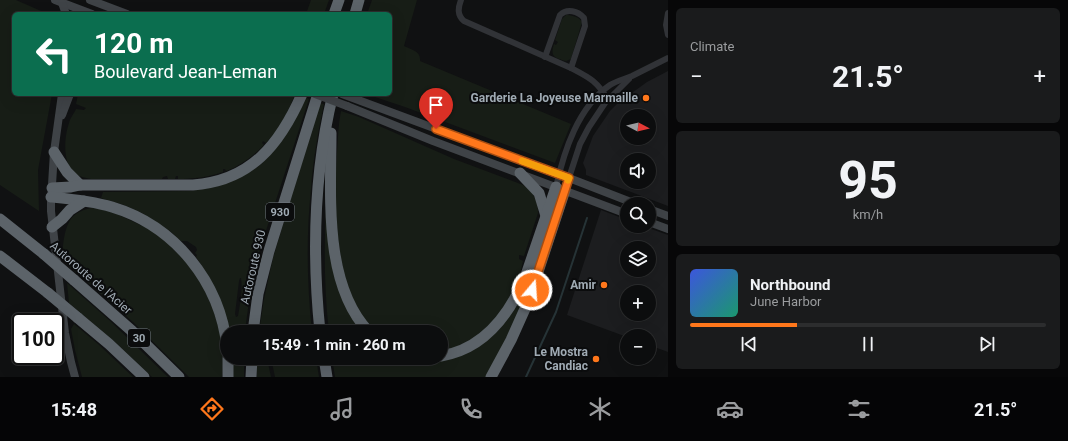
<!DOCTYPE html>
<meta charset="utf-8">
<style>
:root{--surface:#0c0d0e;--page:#1a1b1c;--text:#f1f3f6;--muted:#9a9c9e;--line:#2c2d2e;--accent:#ff771b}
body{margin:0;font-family:Roboto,sans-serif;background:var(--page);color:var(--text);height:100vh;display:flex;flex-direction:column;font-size:15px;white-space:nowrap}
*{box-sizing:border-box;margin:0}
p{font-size:13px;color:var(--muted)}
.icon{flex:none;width:22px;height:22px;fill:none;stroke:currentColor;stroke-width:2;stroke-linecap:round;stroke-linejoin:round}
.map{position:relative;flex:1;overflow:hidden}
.panel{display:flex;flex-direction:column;gap:8px;padding:8px;background:#070708;width:400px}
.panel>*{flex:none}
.banner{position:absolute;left:12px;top:12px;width:380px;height:84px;border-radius:6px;box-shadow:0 4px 16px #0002,0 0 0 1px var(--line);background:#0b6e4f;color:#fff;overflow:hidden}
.needle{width:26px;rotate:97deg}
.tools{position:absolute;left:620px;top:109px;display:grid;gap:8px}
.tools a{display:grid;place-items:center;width:36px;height:36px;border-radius:50%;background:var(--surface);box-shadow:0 4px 16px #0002,0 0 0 1px var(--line);font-size:20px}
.speed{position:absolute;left:12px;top:313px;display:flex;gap:8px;font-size:20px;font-weight:700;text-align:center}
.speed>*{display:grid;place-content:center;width:52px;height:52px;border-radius:50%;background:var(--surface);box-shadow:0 4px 16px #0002,0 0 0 1px var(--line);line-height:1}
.speed .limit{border:2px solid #111;border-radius:6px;background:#fff;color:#111}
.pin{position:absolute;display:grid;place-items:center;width:34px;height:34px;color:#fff;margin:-41px -17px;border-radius:50% 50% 50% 0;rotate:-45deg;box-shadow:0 0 4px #0007}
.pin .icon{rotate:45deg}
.me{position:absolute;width:44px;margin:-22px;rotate:18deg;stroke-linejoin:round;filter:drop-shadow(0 0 3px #0008)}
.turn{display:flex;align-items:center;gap:14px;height:84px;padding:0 16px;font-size:18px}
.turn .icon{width:52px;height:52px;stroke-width:2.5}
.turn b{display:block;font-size:28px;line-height:34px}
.big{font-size:30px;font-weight:700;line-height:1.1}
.panel .tile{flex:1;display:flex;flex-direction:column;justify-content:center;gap:6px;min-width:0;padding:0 14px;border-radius:6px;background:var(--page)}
.panel .dial{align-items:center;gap:0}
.dial b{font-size:52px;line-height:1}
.song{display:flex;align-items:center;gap:12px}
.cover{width:48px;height:48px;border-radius:6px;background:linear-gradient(135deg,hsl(230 70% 55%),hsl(160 70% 35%))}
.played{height:4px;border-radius:2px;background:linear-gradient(90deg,var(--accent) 30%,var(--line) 30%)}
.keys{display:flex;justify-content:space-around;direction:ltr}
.heat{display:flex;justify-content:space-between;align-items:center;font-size:22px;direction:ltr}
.trip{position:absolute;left:220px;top:325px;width:228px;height:40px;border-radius:20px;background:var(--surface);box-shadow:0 4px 16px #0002,0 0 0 1px var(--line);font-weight:700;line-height:40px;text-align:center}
.tab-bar{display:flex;height:64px;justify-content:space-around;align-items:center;background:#050506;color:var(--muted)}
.tab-bar .icon{width:28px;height:28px}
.tab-bar .on{color:var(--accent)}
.tab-bar b{font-size:18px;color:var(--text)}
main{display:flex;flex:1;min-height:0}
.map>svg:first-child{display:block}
.built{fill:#1c1d1f;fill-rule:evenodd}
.green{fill:#171d16;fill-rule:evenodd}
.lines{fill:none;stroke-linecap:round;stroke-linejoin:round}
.stream{stroke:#263336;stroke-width:2}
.street{stroke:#313337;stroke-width:6}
.secondary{stroke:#3f4347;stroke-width:8}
.highway{stroke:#5c6369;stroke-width:11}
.secondary-bridge{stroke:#3f4347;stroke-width:8}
.highway-bridge{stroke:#5c6369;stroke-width:11}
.route-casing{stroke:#a64d12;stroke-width:10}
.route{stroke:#ff771b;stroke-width:7}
.slow{stroke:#f59e0b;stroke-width:7}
.poi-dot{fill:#ff771b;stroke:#0b0c0d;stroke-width:1.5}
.labels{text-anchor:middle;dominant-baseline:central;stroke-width:4;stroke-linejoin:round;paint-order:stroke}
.shield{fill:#0b0c0d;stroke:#737b82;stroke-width:1}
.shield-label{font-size:11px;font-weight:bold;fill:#a0abb4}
.poi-label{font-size:12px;font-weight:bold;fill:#a0abb4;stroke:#0b0c0d;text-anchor:end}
.street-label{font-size:12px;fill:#a0abb4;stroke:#0b0c0d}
</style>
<main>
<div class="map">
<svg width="668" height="377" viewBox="0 0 668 377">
<rect width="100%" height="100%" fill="#101112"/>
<g class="built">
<path d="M668 71V206L586 175V170L583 163 593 136 610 111 618 103 636 90 647 82ZM627 116H649V138H627ZM627 160H649V182H627Z"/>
<path d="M601 210 627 220V226H643L668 235V352L649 345V336H627V337L567 315ZM627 248H649V270H627ZM627 292H649V314H627Z"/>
</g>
<g class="green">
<polygon points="0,0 16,0 48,14 14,14 14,94 52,94 38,170 39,211 0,185"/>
<polygon points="311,0 329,0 324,14 306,14"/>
<path d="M372 0H417L404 46C412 50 421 51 420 61L571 124 555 163 405 107 366 94H390V14H367Z"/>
<path d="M566 15C572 15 579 17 582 22L571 59 566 61C554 58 550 56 554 44L556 45 558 42 555 40 562 19Z"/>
<path d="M78 94H295C289 111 279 130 266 143L263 141 262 143 264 145C253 156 240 166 226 171L225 169H223V172C208 177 194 179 178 179V176H176L175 179H168L167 176 163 177 162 179H91C86 178 80 177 76 174 62 165 64 137 69 123 70 118 74 114 76 109L84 110 86 108 76 104Z"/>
<path d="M305 97 309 99 260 249C253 277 248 304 245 332H229C223 303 213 281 196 257L197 255 195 253 197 250 196 247 187 241H181L170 231 142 213 124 205 101 198 103 192 190 191 214 187 248 173 259 166 267 158ZM240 278H241C243 290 240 304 238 316L236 317 235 314 239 281Z"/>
<path d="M320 103 324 104C318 132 313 160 311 189 306 236 307 285 312 332H259L264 299 273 258Z"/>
<path d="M341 111 359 117 454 159 523 185C533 191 538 201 538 213L524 256 519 255V259L523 261C521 270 519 279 515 287 505 311 485 334 462 345 456 348 448 349 441 351V332H376C363 319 353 303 347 286 345 280 344 274 343 268 335 231 334 191 337 153 338 139 338 125 341 111Z"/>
<path d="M326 202 328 230 363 332H329C324 289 324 246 326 202Z"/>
<path d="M91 208C106 209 120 215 134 222 142 226 152 229 158 235 165 240 170 246 176 252 180 255 184 258 187 262 211 294 227 337 222 377H189L133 322 63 261C62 247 64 222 76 214 80 211 86 209 91 208Z"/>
<polygon points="536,258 525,300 487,377 335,377 332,358 407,358 422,360 435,361 448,359 483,343"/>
<polygon points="67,283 109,320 168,377 152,377 115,342 69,303"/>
<polygon points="74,324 98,344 133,377 82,377 75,350 71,329"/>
<polygon points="232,358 244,358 244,377 233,377"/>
<polygon points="257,358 267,358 271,377 257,377"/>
<polygon points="271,358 316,358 319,377 275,377"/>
</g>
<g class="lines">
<polyline class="stream" points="526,377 556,312 587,218"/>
<g class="street">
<path d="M461 0C458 8 457 15 464 21L571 68C590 78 597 81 608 100"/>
<polyline points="668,13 666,25 668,35"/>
<path d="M545 57 560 15C567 8 578 11 584 18L585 26 571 68"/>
<path d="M556 187C564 151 578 107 610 85 616 81 625 79 632 76 644 70 656 64 668 58"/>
<polyline points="565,190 580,144 589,127 605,103 629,79"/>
</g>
<g class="secondary">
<polyline points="55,0 92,14"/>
<polyline points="90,0 127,14"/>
<polyline points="62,3 66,14"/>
<polyline points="62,94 54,152 51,201 51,211 65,333 71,362 75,377"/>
<polyline points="342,94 569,178 636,204"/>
<polyline points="347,106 433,141 627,214"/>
<polyline points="62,115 70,94"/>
<polyline points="649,209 668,216"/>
<polyline points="649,222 668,229"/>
</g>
<g class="highway">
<polyline points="334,14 339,0"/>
<polyline points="355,14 359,0"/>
<path d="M331 133C331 195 323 284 369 332"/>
<polyline points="54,152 67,172 80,185"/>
<polyline points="520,173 539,193 546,216"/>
<path d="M52 188 71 187 80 185H193C251 181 280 144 302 94"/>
<path d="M51 197C71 199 92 201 112 207 175 226 220 282 227 347"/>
<polyline points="0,219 44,254"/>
<polyline points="52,227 62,219 70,210 84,201"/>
<polyline points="0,256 48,293"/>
<polyline points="74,280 132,331 179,377"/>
<polyline points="78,318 109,344 144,377"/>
<polyline points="253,332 258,294 269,251 318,94"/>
<path d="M320 332C312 253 314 171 333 94"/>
<path d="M441 356C484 349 510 314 526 275L556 187"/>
<polyline points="228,358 228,377"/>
<polyline points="324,358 327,377"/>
<polyline points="251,377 252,358"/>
<polyline points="491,377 511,340 528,302 565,190"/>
</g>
<polyline class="secondary-bridge" points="315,94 347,106"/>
<g class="highway-bridge">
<polyline points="44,254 74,280"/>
<polyline points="48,293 78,318"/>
</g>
</g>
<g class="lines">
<defs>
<polyline id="route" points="436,129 569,178 532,290"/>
</defs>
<use href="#route" class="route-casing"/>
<use href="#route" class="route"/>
<polyline class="slow" points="522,161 569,178 568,180"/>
</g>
<g class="poi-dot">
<circle cx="646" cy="98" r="4"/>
<circle cx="604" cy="285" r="4"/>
<circle cx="596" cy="359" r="4"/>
</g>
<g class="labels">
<g class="shield">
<rect x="266" y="203" width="28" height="18" rx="3"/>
<rect x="128" y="329" width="22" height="18" rx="3"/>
</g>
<g class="shield-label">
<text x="280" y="212">930</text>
<text x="139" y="338">30</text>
</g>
<g class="poi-label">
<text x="638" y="98">Garderie La Joyeuse Marmaille</text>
<text x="596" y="285">Amir</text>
<text x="588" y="352">Le Mostra<tspan x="588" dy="14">Candiac</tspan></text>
</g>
<g class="street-label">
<text transform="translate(253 267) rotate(-77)">Autoroute 930</text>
<text transform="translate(91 278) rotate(41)">Autoroute de l'Acier</text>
</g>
</g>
</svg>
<div class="tools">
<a><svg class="needle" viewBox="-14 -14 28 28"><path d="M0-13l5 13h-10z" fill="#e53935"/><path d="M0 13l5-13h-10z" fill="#9a9c9e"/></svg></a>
<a><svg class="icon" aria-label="sound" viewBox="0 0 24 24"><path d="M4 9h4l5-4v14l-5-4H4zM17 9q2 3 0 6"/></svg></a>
<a><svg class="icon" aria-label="search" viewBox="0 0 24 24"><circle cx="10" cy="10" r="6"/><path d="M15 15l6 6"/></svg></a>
<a><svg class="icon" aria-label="layers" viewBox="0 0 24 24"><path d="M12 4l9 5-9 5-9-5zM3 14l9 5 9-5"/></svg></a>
<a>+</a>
<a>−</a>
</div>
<div class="speed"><div class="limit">100</div></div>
<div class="pin" style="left:436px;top:129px;background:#d93025"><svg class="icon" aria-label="arrive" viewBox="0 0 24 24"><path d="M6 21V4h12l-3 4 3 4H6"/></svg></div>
<svg class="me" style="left:532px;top:290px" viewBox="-20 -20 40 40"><circle r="17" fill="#ff771b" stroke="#fff" stroke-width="3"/><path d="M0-11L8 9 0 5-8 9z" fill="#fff"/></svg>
<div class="trip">15:49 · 1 min · 260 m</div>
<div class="banner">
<div class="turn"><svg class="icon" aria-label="left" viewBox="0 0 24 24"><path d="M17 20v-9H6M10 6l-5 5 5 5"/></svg><div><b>120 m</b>Boulevard Jean-Leman</div></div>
</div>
</div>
<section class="panel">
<div class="tile"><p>Climate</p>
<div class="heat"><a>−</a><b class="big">21.5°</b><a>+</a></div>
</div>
<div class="tile dial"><b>95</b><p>km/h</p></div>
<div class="tile">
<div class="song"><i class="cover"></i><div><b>Northbound</b><p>June Harbor</p></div></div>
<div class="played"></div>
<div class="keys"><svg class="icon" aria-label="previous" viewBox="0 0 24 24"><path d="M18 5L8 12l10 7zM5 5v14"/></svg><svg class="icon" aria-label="pause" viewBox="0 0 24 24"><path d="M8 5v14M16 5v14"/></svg><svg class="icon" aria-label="next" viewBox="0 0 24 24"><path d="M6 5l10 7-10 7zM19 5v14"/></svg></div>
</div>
</section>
</main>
<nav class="tab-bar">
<b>15:48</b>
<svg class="icon on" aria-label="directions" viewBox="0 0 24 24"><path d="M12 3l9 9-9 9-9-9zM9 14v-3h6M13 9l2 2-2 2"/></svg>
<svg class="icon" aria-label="music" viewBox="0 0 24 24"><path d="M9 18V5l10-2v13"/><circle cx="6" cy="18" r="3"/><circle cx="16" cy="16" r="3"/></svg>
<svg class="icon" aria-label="phone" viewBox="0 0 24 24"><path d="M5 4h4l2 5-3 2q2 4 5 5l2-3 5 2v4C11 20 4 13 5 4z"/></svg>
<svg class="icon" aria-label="climate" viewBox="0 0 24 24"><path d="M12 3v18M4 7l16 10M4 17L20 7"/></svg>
<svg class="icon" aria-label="car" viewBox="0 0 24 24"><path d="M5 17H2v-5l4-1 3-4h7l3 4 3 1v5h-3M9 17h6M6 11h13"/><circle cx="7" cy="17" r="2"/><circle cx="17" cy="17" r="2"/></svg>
<svg class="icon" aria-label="filters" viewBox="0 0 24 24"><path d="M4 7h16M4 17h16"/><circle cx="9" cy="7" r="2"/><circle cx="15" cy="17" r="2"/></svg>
<b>21.5°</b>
</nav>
